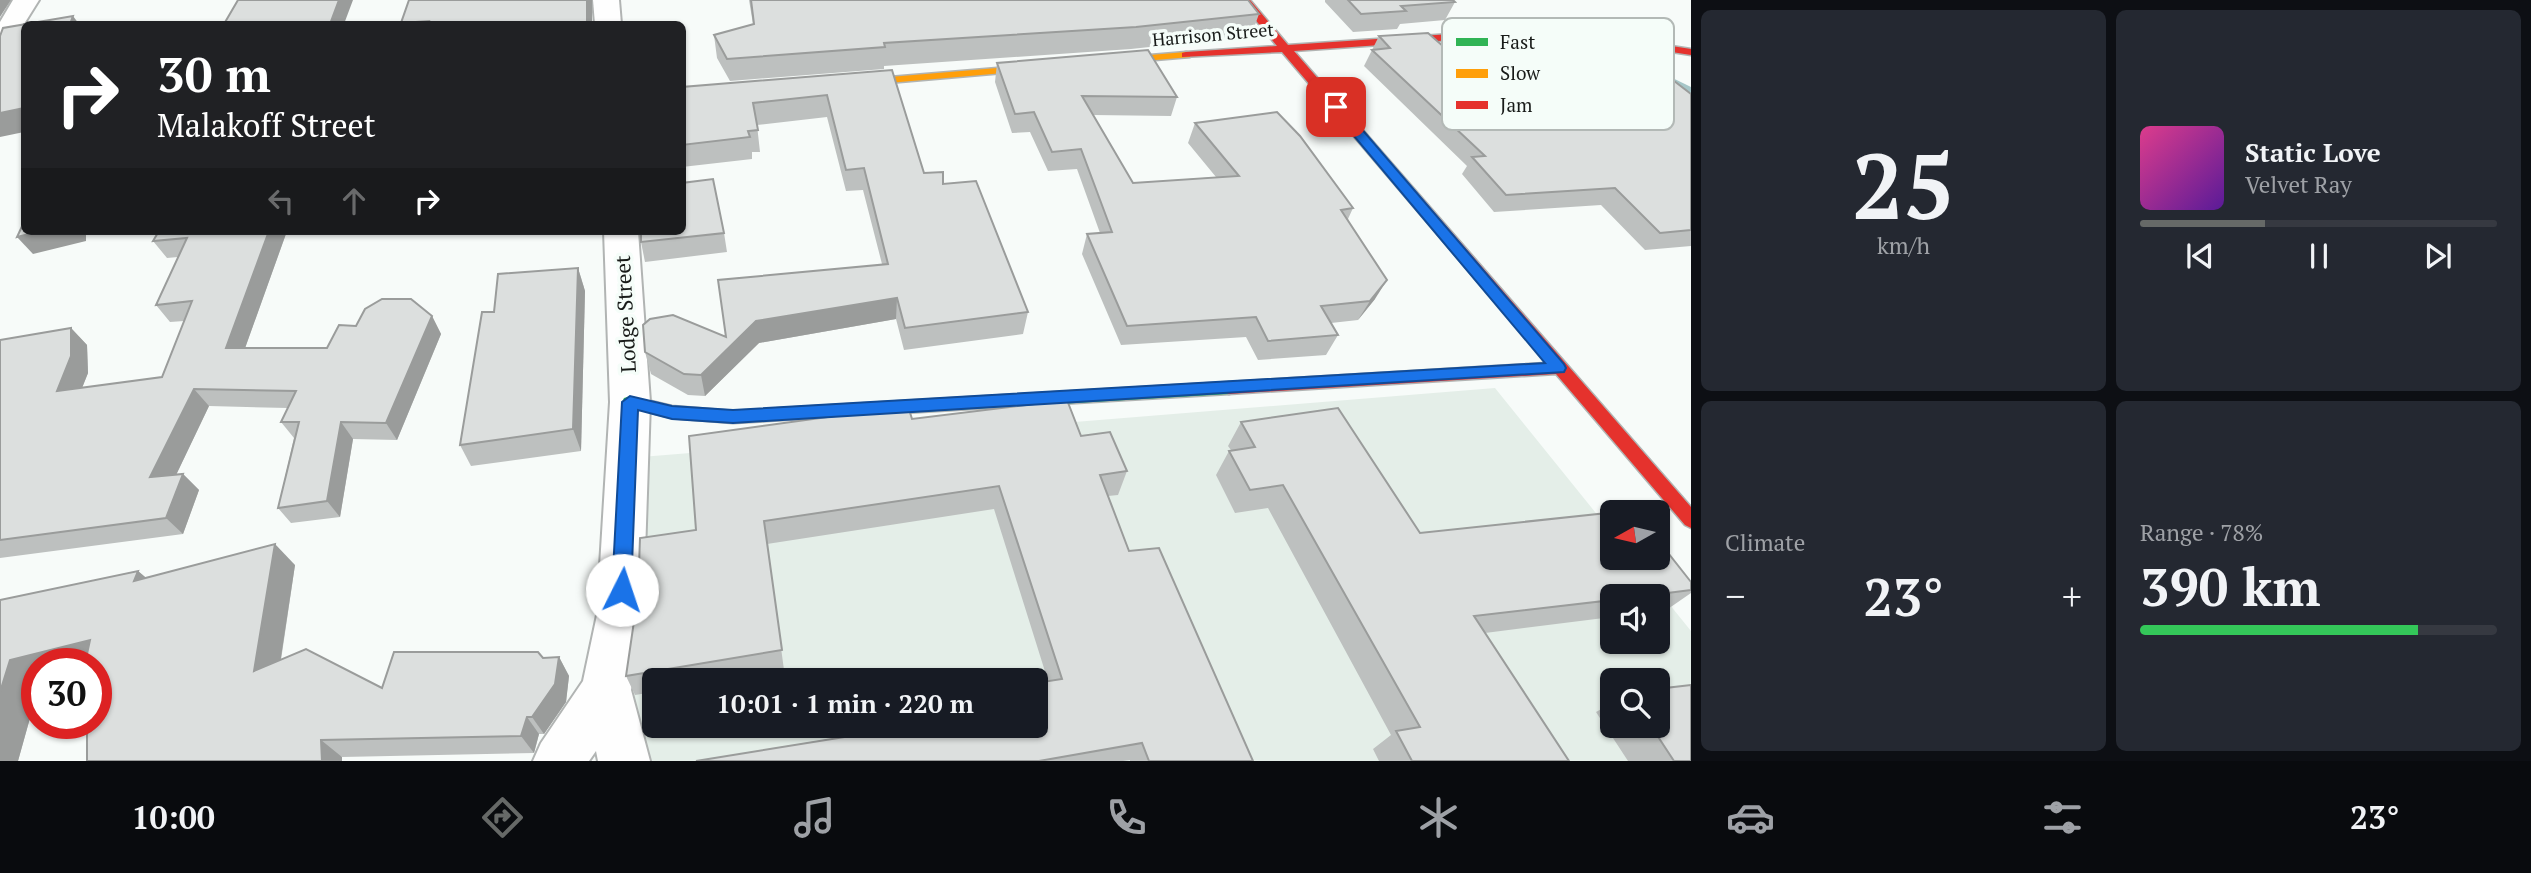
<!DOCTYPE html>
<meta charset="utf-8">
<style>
:root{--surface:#171b24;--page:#242831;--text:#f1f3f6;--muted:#9ea1a6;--line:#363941;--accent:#666967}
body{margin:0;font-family:"PT Serif",serif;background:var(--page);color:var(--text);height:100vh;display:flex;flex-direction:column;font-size:26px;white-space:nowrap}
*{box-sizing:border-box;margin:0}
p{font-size:23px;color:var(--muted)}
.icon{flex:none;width:38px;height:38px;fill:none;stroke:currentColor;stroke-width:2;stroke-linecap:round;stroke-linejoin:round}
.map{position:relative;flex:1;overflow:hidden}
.drawer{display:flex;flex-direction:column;gap:10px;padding:10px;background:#0d0f14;width:840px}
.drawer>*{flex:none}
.banner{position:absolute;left:21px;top:21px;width:665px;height:214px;border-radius:10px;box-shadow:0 2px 5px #0004;background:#202124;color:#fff;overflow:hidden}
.needle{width:46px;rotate:262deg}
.fabs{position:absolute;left:1600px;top:500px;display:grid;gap:14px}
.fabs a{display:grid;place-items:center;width:70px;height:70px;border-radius:10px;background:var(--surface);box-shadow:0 2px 5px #0004;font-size:35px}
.speed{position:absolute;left:21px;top:648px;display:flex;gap:14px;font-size:35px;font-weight:700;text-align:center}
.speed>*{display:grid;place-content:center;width:91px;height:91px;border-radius:50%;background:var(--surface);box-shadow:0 2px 5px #0004;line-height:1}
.speed .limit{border:10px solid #d22;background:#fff;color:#111}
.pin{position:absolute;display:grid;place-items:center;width:60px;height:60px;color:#fff;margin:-30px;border-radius:14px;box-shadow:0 4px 10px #0006}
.me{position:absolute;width:77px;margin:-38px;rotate:4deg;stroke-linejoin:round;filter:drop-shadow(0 0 5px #0008)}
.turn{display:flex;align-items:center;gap:24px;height:147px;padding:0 21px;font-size:32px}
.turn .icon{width:91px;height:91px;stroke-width:2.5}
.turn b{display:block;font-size:49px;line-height:60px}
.lanes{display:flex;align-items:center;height:66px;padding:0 21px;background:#0003;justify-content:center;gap:35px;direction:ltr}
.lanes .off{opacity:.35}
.big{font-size:52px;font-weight:600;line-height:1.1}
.drawer .card{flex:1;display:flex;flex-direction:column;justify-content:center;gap:10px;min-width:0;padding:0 24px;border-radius:10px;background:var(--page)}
.drawer .dial{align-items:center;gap:0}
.dial b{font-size:91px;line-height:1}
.song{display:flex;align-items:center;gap:21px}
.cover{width:84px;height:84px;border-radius:10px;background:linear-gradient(135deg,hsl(330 70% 55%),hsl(270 70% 35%))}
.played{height:7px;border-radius:4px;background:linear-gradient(90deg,var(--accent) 35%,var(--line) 35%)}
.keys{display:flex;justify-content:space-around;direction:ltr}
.heat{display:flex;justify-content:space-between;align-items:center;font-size:38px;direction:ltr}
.charge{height:10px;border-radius:5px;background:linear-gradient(90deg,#34c759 78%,var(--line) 0)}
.drawer .tiles{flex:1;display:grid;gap:10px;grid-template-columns:repeat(2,1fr)}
.trip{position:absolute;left:642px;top:668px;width:406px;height:70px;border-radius:10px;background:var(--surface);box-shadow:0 2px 5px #0004;font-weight:600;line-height:70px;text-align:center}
.tab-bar{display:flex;height:112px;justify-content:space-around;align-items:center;background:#090b0e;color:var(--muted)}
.tab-bar .icon{width:49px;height:49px}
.tab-bar .current{color:var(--accent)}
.tab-bar b{font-size:32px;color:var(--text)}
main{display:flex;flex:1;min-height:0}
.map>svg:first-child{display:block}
.built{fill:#e4eee8;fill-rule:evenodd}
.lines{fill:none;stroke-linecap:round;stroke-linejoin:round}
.river{fill:#a6c6c8;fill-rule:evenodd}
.street-casing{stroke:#b1b4b3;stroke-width:4}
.fast-casing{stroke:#b1b4b3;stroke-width:3}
.slow-casing{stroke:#b1b4b3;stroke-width:3}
.jam-casing{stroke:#b1b4b3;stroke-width:3}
.street{fill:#fefefe;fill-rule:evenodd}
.fast{fill:#30b455;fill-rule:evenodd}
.slow{fill:#ff9f0a;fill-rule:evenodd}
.jam{fill:#e5322d;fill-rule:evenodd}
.wall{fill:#bdc0bf}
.shaded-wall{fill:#9a9c9b}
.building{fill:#dcdfde;stroke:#9a9c9b;stroke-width:2}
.route{fill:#1a73e8;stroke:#114b97;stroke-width:2}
.labels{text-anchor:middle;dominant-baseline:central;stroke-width:7;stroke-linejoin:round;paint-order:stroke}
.far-street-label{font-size:18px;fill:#181b19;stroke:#f5fdf9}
.street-label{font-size:21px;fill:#181b19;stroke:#f5fdf9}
.key{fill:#f5fdf9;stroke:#b3b9b6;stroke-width:2}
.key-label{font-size:19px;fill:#181b19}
</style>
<main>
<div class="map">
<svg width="1691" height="761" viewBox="0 0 1691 761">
<rect width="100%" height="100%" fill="#f7fbf9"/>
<path class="built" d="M1495 388 1612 533V558H1632L1691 631V761H625L641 457ZM1612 597H1657V642H1612ZM654 681H1036V726H654ZM1612 681H1657V726H1612Z"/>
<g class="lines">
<polygon class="river" points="1589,42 1611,48 1691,87 1691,133 1668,127 1567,74 1558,61 1567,48"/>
<defs>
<g id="street">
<polygon points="13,0 39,0 24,24 10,65 0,67 0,22"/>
<polygon points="593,0 619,0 621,24 595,24"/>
<polygon points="604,231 638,231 650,402 643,615 631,690 650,761 598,761 596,751 589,761 533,761 541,743 583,681 597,615 610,402"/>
</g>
<polygon id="fast" points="1229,382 1235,384 1237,388 1235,392 1229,394 733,423 672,418 624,406 622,402 624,398 630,396 672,406 733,411"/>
<polygon id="slow" points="1186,52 1190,53 1190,57 842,87 836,84 842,81"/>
<polygon id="jam" points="1239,0 1250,0 1288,45 1510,30 1575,31 1691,49 1691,55 1575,37 1510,36 1294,51 1691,507 1691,528 1685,525 1556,374 1229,394 1223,392 1221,388 1223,384 1229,382 1547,363 1282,52 1182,57 1182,53 1186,52 1277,46"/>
</defs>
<use href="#street" class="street-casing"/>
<use href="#fast" class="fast-casing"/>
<use href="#slow" class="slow-casing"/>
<use href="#jam" class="jam-casing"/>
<use href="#street" class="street"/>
<use href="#fast" class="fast"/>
<use href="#slow" class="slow"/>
<use href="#jam" class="jam"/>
</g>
<g class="wall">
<polygon points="409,0 592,24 402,24"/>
<polygon points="749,0 1248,0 1259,14 1251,36 1131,49 884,66 884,69 730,81 717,58 714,35 753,24"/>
<polygon points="1325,0 1453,0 1455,2 1445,20 1400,24 1397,29 1353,32 1325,2"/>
<polygon points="1379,36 1477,76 1691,94 1691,246 1645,250 1601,205 1494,212 1462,174 1467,166 1364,66"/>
<polygon points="997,63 1177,97 1171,116 1093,115 1133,183 1216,177 1188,143 1195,123 1353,208 1348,219 1375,299 1358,320 1331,323 1338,335 1326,355 1258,360 1246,337 1121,345 1082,254 1087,234 1100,233 1077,169 1048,171 1030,132 1012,133 995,82"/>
<polygon points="892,70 924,173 943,184 1028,312 1023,334 904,350 896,319 759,343 705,396 688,395 651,374 645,352 726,337 882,264 863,190 846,191 827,117 757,125 760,152 752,152 752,159 682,167 682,87"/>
<polygon points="159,231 287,231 245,348 327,348 356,326 432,316 441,334 397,440 353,439 340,517 291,523 278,508 294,438 281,422 288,408 209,406 176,475 183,474 199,490 183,534 0,558 0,340 71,328 87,345 88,373 82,388 162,377 184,321 170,322 156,305 178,257 167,258 153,241"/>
<polygon points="724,233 727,252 645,262 641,242"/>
<polygon points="578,268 585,291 581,451 471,466 460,445 494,312"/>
<polygon points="912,419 1081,436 1127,471 1118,495 1108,496 1129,551 1253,761 1130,761 1130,760 1123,761 696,761 908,726 1036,726 1048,681 994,509 767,544 784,670 719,681 654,681 654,692 635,695 626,676 696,530"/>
<polygon points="1241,422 1420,533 1691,582 1691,593 1665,611 1657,612 1657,597 1612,597 1612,617 1485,633 1569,761 1379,761 1373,749 1391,735 1268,508 1235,513 1216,475 1229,451 1231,450 1228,446"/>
<polygon points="295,565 281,660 382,688 543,658 559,657 569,676 566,702 544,734 539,734 534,753 342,757 96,663 37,663 37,693 18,761 0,761 0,600 138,571 146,578"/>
<polygon points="1612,703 1612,726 1657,726 1691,761 1628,761 1596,712"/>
</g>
<g class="shaded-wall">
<polygon points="0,0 11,0 0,17"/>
<polygon points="339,0 353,0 344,24 330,24"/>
<rect x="587" y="0" width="5" height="24"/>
<polygon points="73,16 79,24 70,24"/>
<polygon points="24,108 24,132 0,137 0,113"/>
<polygon points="41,231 86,231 86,241 33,254 17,237"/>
<polygon points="269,231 287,231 239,365 226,348"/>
<polygon points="578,268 585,291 581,451 573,429"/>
<polygon points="1387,280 1375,299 1358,320 1370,301"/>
<polygon points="897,298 896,319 759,343 705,396 701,375 756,321"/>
<polygon points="432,316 441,334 397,440 386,423"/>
<polygon points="71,328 87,345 88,373 74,408 57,391"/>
<polygon points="194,389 209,406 167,494 150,477"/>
<polygon points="341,422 353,439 340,517 327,501"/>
<polygon points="183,474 199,490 183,534 166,518"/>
<polygon points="275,544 295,565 276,690 254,671"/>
<polygon points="138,571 163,592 134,581"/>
<polygon points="90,640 96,663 37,663 37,693 18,761 0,761 0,692 10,660"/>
<polygon points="559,657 569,676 566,702 544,734 532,717"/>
<polygon points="527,717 539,734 534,753 521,736"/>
<polygon points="321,740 342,757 342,761 322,761"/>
</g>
<g class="building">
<polygon points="238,0 339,0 330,24 224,24"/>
<polygon points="409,0 587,0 587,24 428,24 429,21 401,23"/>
<polygon points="751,0 1248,0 1259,14 1136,27 884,43 885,47 727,59 714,35 754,24"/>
<polygon points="1348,0 1453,0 1455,2 1401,6 1406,11 1361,14"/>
<polygon points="73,16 70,24 24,24 24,108 0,113 0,36 3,28"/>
<polygon points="1428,33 1477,76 1643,57 1691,94 1691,230 1660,233 1615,188 1506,195 1472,157 1485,156 1372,50 1390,48 1379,36"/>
<polygon points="1148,50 1177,97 1082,96 1133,183 1239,176 1195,123 1277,112 1300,136 1353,208 1341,210 1387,280 1370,301 1321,306 1338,335 1268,341 1256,317 1127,326 1087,234 1112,232 1081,149 1052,152 1034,112 1015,114 997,63"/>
<polygon points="892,70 924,173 943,172 943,184 976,181 1028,312 905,328 897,298 756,321 701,375 684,374 645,352 643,325 650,319 673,315 726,337 718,280 888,264 864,168 846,170 827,95 753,103 758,130 748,131 750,137 682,145 682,87"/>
<polygon points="713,179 724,233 641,242 641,231 682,231 682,183"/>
<polygon points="24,222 24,231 41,231 17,237"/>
<polygon points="159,231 269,231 226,348 327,348 339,325 356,326 365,309 382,299 411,299 432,316 386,423 341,422 327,501 278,508 299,422 281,422 296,391 194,389 150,477 183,474 166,518 0,540 0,340 71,328 71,356 57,391 162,377 192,301 156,305 187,238 153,241"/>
<polygon points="578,268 573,429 460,445 482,312 494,312 498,274"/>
<polygon points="1067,400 1081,436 1110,432 1127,471 1100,475 1129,551 1159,548 1253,761 1149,761 1142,743 1039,761 696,761 913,726 1036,726 1036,683 1062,679 999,486 764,521 782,650 626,676 638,594 640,538 696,530 689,436 908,406 912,419"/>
<polygon points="1338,408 1420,533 1635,510 1637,513 1612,513 1612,558 1657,558 1657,539 1691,582 1691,590 1636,597 1612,597 1612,600 1474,616 1569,761 1412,761 1396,731 1420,727 1283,485 1250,490 1229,451 1255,447 1241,422"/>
<polygon points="275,544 254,671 306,649 382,688 394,652 538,652 543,658 559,657 555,684 532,717 527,717 521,736 321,740 322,761 87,761 87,723 96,723 96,663 85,663 90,640 10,660 0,692 0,600 138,571 134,581"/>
<polygon points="1691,685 1691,761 1674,761 1651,726 1657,726 1657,689"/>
</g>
<polygon class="route" points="1336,104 1341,105 1564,364 1566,368 1564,372 733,423 672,419 638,410 631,590 629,597 622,599 615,597 612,590 622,402 630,396 672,406 733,410 1545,363 1332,110 1330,107"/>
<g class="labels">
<g class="far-street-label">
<text transform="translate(1213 34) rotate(-5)">Harrison Street</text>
</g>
<g class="street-label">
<text transform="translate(625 314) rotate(-93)">Lodge Street</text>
</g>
</g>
<rect x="1442" y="18" width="232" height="112" rx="10" class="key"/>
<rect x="1456" y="38" width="32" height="8" fill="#30b455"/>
<rect x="1456" y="69" width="32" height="9" fill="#ff9f0a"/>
<rect x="1456" y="101" width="32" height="8" fill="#e5322d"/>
<g class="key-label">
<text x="1500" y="49">Fast</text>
<text x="1500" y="80">Slow</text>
<text x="1500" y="112">Jam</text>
</g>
</svg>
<div class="fabs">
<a><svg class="needle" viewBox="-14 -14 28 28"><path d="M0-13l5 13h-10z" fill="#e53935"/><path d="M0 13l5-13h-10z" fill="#9ea1a6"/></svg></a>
<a><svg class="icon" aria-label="sound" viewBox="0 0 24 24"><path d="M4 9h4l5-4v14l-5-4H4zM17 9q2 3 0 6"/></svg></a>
<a><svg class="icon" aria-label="search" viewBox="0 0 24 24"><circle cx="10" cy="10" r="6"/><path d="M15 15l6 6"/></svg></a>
</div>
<div class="speed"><div class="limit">30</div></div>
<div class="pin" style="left:1336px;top:107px;background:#d93025"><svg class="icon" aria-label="arrive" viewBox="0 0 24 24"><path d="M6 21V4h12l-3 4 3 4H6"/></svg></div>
<svg class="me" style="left:622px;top:590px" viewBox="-20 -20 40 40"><circle r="19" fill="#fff"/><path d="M0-13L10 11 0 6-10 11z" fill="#1a73e8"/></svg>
<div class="trip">10:01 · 1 min · 220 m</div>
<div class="banner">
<div class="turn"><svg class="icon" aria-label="right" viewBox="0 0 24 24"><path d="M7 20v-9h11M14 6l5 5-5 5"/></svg><div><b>30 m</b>Malakoff Street</div></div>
<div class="lanes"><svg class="icon off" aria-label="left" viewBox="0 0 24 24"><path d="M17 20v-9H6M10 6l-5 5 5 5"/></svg><svg class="icon off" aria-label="ahead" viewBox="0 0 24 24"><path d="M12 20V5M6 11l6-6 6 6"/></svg><svg class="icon" aria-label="right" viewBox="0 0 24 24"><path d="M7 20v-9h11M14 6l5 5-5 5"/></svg></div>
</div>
</div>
<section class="drawer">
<div class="tiles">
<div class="card dial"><b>25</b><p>km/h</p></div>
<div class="card">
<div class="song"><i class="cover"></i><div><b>Static Love</b><p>Velvet Ray</p></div></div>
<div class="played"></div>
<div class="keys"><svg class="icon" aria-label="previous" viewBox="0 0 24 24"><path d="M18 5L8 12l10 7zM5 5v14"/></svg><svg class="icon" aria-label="pause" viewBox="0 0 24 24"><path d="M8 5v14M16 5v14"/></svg><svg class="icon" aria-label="next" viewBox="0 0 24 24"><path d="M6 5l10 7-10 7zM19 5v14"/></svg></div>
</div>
<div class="card"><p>Climate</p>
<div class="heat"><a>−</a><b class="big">23°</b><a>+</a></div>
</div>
<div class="card"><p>Range · 78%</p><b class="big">390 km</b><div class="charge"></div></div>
</div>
</section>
</main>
<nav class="tab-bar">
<b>10:00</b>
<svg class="icon current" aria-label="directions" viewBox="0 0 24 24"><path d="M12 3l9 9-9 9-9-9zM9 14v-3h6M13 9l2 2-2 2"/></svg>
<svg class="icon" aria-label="music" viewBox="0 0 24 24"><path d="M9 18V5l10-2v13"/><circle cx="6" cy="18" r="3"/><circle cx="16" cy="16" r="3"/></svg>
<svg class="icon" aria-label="phone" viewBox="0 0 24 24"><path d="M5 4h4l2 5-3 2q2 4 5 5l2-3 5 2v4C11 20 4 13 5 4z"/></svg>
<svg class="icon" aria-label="climate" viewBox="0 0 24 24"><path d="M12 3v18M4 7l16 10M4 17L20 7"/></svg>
<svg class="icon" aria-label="car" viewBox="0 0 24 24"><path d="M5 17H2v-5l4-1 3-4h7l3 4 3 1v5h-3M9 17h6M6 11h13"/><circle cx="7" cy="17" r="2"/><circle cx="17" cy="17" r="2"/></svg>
<svg class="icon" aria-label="filters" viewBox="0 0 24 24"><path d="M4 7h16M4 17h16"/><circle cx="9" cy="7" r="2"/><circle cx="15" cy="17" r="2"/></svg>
<b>23°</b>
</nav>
